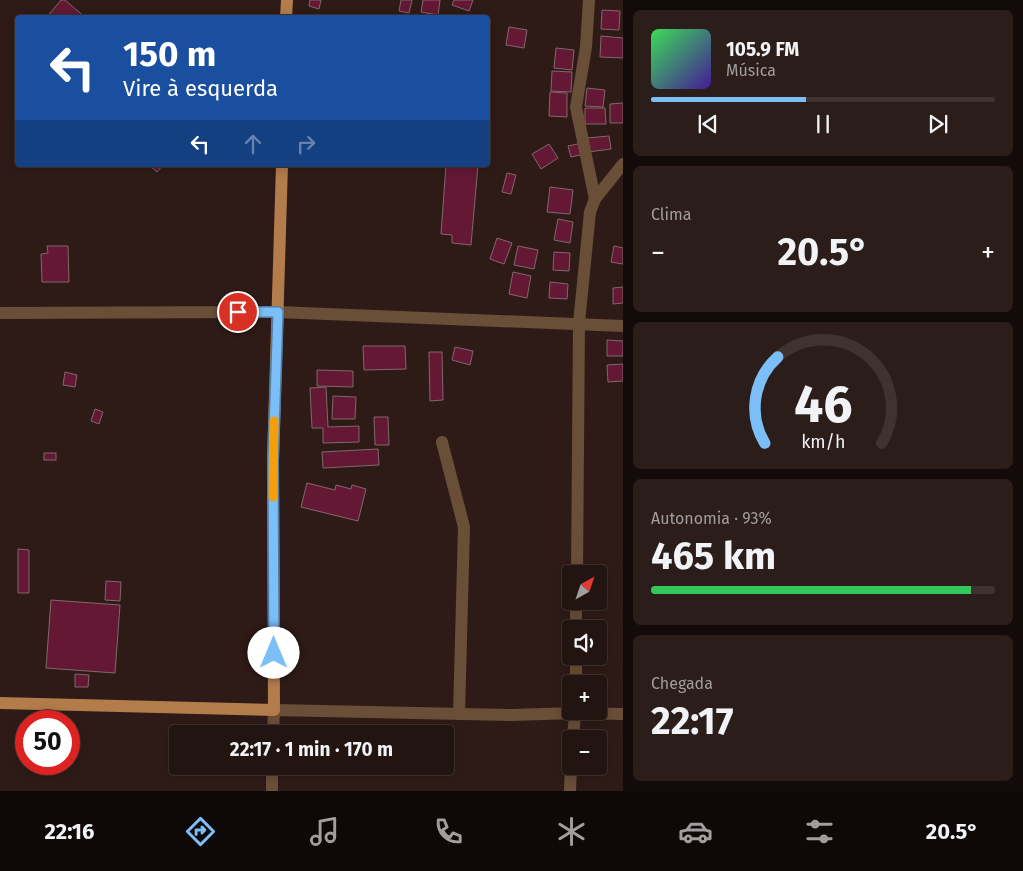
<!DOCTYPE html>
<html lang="pt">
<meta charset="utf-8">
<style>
:root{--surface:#221411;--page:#2a1d1a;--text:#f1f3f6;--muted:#a29e9f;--line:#3f3331;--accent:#7bbef8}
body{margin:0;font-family:"Fira Sans",sans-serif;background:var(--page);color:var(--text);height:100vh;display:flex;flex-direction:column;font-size:19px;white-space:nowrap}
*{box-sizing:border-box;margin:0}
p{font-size:16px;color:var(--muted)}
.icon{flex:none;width:28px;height:28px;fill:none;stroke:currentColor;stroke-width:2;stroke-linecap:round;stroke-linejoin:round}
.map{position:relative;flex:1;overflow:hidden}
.sheet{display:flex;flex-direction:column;gap:10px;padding:10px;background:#130b09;width:400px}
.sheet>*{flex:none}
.hud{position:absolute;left:15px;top:15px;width:475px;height:152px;border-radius:5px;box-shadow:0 2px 12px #0003,0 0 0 1px var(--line);background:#1a4fa0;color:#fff;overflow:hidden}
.needle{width:32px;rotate:40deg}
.fabs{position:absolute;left:562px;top:565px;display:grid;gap:10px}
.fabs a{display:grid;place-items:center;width:45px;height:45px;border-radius:5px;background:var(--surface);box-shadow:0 2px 12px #0003,0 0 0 1px var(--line);font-size:25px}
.speed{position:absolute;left:15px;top:710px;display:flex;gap:10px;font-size:25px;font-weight:700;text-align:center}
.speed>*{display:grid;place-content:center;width:65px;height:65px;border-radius:50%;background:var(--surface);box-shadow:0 2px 12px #0003,0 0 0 1px var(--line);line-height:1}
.speed .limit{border:8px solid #d22;background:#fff;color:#111}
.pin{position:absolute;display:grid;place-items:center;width:42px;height:42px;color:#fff;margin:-21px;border:2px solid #fff;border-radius:50%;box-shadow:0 1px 5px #0007}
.me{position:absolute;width:55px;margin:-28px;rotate:0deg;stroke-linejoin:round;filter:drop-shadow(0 0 4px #0008)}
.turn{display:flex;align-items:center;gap:18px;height:105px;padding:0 25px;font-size:22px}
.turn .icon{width:65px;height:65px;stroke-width:2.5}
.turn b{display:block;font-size:35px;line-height:42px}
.lanes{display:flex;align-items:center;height:48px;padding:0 25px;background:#0003;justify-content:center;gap:25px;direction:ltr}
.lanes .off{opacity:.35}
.big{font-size:38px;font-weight:700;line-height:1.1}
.sheet .widget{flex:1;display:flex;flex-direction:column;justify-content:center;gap:8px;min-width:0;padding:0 18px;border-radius:8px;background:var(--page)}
.sheet .dial{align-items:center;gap:0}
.dial svg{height:130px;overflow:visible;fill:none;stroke:var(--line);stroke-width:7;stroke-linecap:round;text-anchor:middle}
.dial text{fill:var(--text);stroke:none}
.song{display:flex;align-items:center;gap:15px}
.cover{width:60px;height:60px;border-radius:8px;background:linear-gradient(135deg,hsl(130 70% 55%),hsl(260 70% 35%))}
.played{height:5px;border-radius:2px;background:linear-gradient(90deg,var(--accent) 45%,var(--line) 45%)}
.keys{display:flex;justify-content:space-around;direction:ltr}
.heat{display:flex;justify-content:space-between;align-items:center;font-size:28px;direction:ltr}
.charge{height:8px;border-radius:4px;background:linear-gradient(90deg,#34c759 93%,var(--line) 0)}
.trip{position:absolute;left:169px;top:725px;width:285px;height:50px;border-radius:5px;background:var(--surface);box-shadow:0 2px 12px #0003,0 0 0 1px var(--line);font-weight:700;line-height:50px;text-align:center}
.tab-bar{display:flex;height:80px;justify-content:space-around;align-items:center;background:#0e0807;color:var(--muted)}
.tab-bar .icon{width:35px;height:35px}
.tab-bar .on{color:var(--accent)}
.tab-bar b{font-size:22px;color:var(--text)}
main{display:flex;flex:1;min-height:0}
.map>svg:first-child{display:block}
.building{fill:#641834;stroke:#7f686d}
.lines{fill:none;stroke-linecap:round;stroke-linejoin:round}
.minor{stroke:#6a4f38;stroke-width:12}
.major{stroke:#b37c4b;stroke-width:12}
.route-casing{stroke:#507ca1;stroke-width:12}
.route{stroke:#7bbef8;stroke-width:9}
.slow{stroke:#f59e0b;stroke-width:9}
</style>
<main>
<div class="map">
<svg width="623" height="791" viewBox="0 0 623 791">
<rect width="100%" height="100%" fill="#2e1b17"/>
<g class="building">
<polygon points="61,0 65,0 86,18 46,18"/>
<polygon points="310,0 321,0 319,9 309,6"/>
<polygon points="401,0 412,0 409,13 399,11"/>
<polygon points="423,0 440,0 438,15 421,12"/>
<polygon points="454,0 473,0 469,11 452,5"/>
<polygon points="602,10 620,11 619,30 601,29"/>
<polygon points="509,27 527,30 524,48 506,45"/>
<polygon points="601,36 623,38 623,58 600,57"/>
<polygon points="556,48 574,50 572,70 554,68"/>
<polygon points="552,71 572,72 571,92 551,91"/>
<polygon points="587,88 605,90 603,107 585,106"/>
<polygon points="550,92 567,93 567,117 549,116"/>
<polygon points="623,103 623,123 610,123 610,104"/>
<polygon points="585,108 605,108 606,124 585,124"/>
<polygon points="609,136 611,149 588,152 587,138"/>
<polygon points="582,143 585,154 571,157 568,146"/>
<polygon points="549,144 558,158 541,169 532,154"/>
<polygon points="149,165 163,165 157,172"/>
<polygon points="446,165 478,165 471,245 452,243 452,235 441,234"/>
<polygon points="507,173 516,175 511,194 502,192"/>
<polygon points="550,187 573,190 570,214 547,212"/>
<polygon points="558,219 573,222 570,243 554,240"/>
<polygon points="497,238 512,243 504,264 490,259"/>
<polygon points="47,246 68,246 69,282 42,282 41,254 48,253"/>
<polygon points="518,246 538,250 534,269 514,265"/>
<polygon points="614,246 623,248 623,264 611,262"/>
<polygon points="554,252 570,253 569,271 553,270"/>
<polygon points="513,272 531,276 527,298 509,294"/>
<polygon points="550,282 568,284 567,299 549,298"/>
<polygon points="623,287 623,303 613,304 613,288"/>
<polygon points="607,340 623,341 623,356 607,356"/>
<polygon points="363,346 405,346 406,369 364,370"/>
<polygon points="455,347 473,351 470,365 452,360"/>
<polygon points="429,352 442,352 443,400 430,401"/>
<polygon points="623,364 623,381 608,382 607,365"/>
<polygon points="317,370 353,371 353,387 317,386"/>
<polygon points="65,372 77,375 75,387 63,385"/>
<polygon points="326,387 328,427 359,426 359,442 323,443 323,428 312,428 310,388"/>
<polygon points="333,396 356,397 355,419 332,419"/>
<polygon points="95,409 103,412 99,424 91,421"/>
<polygon points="374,417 388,417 389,445 375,445"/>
<polygon points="378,449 379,465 323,468 322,452"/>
<rect x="44" y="453" width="12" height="7"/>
<polygon points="307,483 335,490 336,485 351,489 352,485 366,489 358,521 301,507"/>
<polygon points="18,549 29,550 29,593 18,593"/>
<polygon points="106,581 121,582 120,601 105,600"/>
<polygon points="51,600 120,605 115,673 46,668"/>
<polygon points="75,674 89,675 88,687 75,687"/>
</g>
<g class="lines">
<g class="minor">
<polyline points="589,0 586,47 576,107 595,199"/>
<polyline points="0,313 278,312 623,326"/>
<polyline points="442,442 464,527 459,714"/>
<polyline points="577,574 579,323 590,212 595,199 623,164"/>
<polyline points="576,629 576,601"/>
<polyline points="576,684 576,656"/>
<polyline points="575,711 575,713 623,714"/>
<polyline points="273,734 274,710 512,715 575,713 573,739"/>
<polyline points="272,791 272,766"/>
<polyline points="570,791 571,766"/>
</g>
<g class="major">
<polyline points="286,18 287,0"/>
<polyline points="0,703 274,710 273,460 282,165"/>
</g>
</g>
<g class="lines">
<defs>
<polyline id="route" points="238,312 278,312 273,460 274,653"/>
</defs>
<use href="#route" class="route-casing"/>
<use href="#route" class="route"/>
<polyline class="slow" points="273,497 274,421"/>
</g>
</svg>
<div class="fabs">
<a><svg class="needle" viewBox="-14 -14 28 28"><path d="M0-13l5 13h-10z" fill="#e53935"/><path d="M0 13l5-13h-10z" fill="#a29e9f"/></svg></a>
<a><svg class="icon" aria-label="sound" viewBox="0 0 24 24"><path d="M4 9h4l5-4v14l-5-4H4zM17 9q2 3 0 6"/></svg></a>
<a>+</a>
<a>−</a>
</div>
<div class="speed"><div class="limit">50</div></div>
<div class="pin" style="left:238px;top:312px;background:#d93025"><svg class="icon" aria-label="arrive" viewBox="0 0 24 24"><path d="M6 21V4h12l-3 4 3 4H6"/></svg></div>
<svg class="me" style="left:274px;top:653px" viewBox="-20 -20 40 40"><circle r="19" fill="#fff"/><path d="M0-13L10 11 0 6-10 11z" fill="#7bbef8"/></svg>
<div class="trip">22:17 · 1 min · 170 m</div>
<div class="hud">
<div class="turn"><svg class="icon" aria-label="left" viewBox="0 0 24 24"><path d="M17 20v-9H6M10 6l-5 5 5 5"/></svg><div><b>150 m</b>Vire à esquerda</div></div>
<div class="lanes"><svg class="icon" aria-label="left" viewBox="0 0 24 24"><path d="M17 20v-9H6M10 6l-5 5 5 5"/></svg><svg class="icon off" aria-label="ahead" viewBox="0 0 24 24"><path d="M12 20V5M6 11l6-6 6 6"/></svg><svg class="icon off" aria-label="right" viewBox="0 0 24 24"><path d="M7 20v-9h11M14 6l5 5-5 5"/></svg></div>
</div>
</div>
<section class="sheet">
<div class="widget">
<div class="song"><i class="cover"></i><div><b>105.9 FM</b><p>Música</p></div></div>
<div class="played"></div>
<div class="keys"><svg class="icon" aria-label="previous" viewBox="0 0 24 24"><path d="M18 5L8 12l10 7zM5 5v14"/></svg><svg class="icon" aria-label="pause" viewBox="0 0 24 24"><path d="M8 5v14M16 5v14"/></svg><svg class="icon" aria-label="next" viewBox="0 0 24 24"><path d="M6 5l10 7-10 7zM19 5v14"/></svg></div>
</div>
<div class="widget"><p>Clima</p>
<div class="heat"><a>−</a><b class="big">20.5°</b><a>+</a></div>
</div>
<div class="widget dial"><svg viewBox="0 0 100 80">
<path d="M14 69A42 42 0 1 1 86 69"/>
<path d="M14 69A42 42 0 0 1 22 16" stroke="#7bbef8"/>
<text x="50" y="56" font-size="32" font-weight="700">46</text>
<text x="50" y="72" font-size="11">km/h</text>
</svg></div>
<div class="widget"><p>Autonomia · 93%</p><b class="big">465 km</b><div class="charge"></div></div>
<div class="widget"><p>Chegada</p><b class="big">22:17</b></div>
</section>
</main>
<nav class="tab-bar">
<b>22:16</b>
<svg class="icon on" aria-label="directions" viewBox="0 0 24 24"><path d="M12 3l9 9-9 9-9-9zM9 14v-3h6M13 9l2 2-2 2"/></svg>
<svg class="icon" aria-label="music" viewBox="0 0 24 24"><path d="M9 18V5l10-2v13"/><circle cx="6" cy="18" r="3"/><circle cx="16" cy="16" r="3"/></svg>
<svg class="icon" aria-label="phone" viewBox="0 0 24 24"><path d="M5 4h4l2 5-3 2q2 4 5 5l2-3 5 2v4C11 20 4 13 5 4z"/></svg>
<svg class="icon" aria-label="climate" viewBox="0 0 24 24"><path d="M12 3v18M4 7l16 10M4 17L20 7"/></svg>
<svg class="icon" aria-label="car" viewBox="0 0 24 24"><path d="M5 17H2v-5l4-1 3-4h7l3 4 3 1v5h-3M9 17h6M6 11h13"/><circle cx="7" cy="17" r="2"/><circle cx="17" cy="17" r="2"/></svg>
<svg class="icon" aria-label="filters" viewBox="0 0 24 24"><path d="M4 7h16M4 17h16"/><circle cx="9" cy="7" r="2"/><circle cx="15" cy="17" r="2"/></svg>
<b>20.5°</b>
</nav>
